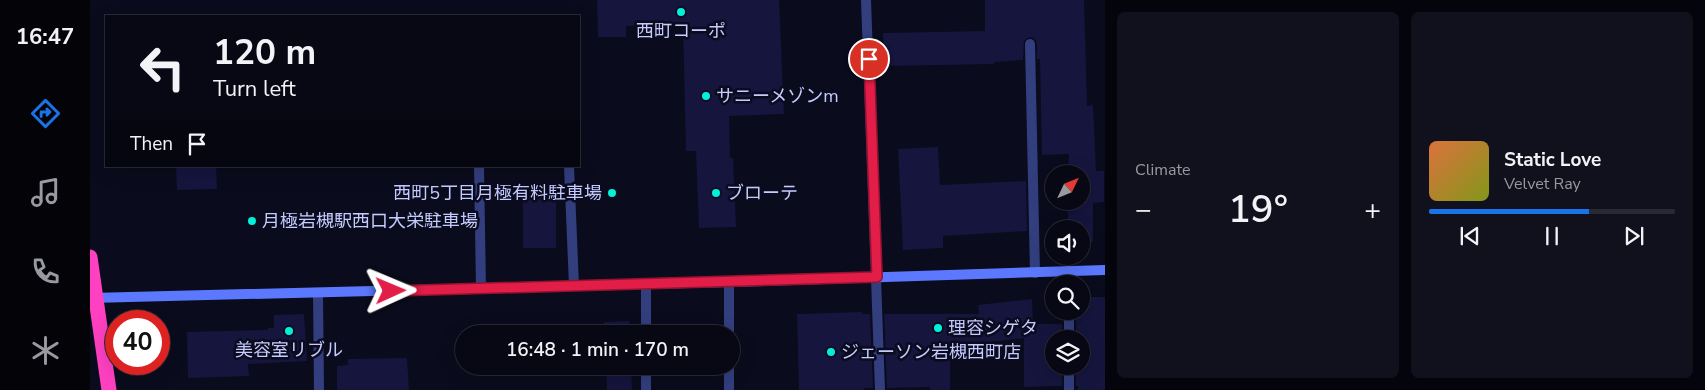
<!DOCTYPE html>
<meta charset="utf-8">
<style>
:root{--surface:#080815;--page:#11111e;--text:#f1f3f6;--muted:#989aa0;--line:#292934;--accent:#1a73e8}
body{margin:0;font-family:"Nunito Sans","Noto Sans JP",sans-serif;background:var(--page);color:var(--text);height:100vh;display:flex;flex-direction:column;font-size:19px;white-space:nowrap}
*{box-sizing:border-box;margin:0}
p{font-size:16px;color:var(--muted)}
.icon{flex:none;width:28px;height:28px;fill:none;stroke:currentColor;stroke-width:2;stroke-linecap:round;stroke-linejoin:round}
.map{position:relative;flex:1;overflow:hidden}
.side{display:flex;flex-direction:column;gap:12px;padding:12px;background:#04040c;width:600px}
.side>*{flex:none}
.hud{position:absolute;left:15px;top:15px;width:475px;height:152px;border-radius:0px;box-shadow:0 5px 20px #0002,0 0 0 1px var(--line);background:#080815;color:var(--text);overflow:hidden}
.needle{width:32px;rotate:47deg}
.controls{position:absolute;left:955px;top:165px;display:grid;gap:10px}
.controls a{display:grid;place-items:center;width:45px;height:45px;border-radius:50%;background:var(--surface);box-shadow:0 5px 20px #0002,0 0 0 1px var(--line);font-size:25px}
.speed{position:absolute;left:15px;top:310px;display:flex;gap:10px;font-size:25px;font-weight:700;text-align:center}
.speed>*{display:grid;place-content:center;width:65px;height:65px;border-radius:50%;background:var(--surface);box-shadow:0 5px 20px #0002,0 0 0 1px var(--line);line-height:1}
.speed .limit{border:8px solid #d22;background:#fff;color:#111}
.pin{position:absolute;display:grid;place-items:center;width:42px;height:42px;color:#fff;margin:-21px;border:2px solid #fff;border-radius:50%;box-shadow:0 1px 5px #0007}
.me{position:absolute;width:55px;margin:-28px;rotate:89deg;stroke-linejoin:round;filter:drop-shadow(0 0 4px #0008)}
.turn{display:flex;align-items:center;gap:18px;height:105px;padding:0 25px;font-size:22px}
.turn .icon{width:65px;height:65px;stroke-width:2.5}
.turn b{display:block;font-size:35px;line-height:42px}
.then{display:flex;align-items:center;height:48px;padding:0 25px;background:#0003;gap:10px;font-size:19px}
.big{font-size:38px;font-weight:600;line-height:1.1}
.side .tile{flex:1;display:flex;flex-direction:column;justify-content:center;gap:8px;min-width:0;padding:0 18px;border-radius:8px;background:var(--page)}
.song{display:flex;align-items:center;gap:15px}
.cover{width:60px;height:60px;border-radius:8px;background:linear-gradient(135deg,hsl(20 70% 55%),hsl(70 70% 35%))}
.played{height:5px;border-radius:2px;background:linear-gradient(90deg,var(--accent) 65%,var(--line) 65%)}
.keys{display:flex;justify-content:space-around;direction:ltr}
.heat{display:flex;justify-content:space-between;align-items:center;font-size:28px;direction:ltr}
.side .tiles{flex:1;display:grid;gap:12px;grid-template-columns:repeat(2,1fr)}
.trip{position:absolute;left:365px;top:325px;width:285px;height:50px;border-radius:25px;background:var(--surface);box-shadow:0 5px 20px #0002,0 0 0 1px var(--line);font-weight:600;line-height:50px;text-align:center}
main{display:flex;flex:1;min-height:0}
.menu{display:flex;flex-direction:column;width:90px;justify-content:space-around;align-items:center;background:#030308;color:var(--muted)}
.menu .icon{width:35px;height:35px}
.menu .current{color:var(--accent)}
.menu b{font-size:22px;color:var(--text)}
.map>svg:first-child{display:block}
.building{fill:#15153e}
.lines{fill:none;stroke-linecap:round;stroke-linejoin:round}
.lane{stroke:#323e7e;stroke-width:10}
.street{stroke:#323e7e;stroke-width:10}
.secondary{stroke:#5c78ff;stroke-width:10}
.highway{stroke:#ff40c1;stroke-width:15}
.route-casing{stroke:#92132f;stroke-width:12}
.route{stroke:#e11d48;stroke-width:9}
.poi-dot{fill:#00f0da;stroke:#0a0b1c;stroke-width:2}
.labels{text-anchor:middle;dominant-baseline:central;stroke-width:5;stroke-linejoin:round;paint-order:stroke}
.poi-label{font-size:18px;fill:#c5caff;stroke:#0a0b1c;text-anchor:start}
</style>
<main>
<nav class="menu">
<b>16:47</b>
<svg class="icon current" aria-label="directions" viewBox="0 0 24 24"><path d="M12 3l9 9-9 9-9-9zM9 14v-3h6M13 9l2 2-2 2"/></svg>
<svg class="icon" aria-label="music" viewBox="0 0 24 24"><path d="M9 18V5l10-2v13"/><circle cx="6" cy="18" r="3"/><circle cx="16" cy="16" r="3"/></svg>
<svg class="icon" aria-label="phone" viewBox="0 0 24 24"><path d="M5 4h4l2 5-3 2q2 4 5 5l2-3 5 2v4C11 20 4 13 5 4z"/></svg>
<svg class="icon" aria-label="climate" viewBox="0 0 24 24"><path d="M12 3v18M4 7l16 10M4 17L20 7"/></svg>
</nav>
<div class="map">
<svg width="1015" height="390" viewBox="0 0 1015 390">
<rect width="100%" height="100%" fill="#0a0b1c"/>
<g class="building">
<polygon points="507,0 689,0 694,114 639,116 640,158 643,158 646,227 609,228 606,151 596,151 593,24 536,26 536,37 508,37"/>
<polygon points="895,0 994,0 997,106 1003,105 1006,171 1014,171 1014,202 1003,203 1003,242 991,242 991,229 978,229 978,201 991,201 991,174 978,174 979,154 952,155 950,59 947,59 947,43 944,38 939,37 934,41 933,60 904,62 904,64 794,66 793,33 895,31"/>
<polygon points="848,147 850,185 936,181 937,231 853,236 853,248 813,250 808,149"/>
<polygon points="86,166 126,166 127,189 87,190"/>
<rect x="433" y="195" width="33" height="53"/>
<polygon points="991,297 1015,297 1015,390 988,390 988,386 986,386 986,366 991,366 991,339 986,339 986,311 991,311"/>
<polygon points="942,299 943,324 972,324 972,339 964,339 964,366 972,366 972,386 934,387 934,338 865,346 865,351 860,350 860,390 840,390 840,387 797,388 794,314 889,314 888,305"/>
<polygon points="772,312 772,314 780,314 783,388 774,388 774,390 709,390 707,314"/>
<polygon points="214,314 217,361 158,364 159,376 98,378 97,332 178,330 178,328 184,328 184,315"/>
<polygon points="539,321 540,334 515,334 514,322"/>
<polygon points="317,358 319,390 247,390 247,366 258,365 258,359"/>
<polygon points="516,366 541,366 542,390 517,390"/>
</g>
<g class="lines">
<polyline class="lane" points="479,166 484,286"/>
<g class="street">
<polyline points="776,0 790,390"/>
<polyline points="940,44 945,273"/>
<polyline points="389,166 391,289"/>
<polyline points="979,284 979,271"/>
<polyline points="228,293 229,390"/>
<polyline points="556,334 556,284"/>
<polyline points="639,334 639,282"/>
<polyline points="979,339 979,311"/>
<polyline points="556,390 556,366"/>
<polyline points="639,390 639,366"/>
<polyline points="979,390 979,366"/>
</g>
<polyline class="secondary" points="1,298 639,282 1015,270"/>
<polyline class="highway" points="0,257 19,390"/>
</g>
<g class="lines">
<defs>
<polyline id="route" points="301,291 787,277 779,59"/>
</defs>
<use href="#route" class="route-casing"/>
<use href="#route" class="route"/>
</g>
<g class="poi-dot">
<circle cx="591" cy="12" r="5"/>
<circle cx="616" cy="96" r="5"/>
<circle cx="522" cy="193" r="5"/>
<circle cx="626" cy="193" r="5"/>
<circle cx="162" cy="221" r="5"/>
<circle cx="848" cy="328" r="5"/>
<circle cx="199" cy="331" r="5"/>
<circle cx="741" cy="352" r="5"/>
</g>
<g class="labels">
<g class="poi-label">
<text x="591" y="31" text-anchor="middle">西町コーポ</text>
<text x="626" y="96">サニーメゾンm</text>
<text x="512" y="193" text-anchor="end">西町5丁目月極有料駐車場</text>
<text x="636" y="193">ブローテ</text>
<text x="172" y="221">月極岩槻駅西口大栄駐車場</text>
<text x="858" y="328">理容シゲタ</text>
<text x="199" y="350" text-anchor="middle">美容室リブル</text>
<text x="751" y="352">ジェーソン岩槻西町店</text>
</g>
</g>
</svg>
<div class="controls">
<a><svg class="needle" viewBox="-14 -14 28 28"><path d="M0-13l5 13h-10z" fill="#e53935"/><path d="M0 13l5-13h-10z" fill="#989aa0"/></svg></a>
<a><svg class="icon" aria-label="sound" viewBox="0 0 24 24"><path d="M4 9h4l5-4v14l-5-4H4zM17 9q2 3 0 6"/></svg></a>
<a><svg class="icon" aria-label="search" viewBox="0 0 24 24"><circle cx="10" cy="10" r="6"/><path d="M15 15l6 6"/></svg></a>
<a><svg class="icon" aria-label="layers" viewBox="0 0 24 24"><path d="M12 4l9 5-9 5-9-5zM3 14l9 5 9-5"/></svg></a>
</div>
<div class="speed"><div class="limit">40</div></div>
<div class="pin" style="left:779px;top:59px;background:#d93025"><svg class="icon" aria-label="arrive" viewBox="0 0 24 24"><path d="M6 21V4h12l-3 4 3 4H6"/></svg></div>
<svg class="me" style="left:301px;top:291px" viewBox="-20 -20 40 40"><path d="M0-17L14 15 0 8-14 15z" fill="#e11d48" stroke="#fff" stroke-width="4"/></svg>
<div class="trip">16:48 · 1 min · 170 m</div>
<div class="hud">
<div class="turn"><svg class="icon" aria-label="left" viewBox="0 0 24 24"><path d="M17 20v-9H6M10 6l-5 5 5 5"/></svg><div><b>120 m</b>Turn left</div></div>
<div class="then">Then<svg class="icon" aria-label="arrive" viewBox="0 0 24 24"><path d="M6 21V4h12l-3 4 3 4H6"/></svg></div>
</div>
</div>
<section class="side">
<div class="tiles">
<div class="tile"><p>Climate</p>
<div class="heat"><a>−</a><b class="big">19°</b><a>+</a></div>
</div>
<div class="tile">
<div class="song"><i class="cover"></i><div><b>Static Love</b><p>Velvet Ray</p></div></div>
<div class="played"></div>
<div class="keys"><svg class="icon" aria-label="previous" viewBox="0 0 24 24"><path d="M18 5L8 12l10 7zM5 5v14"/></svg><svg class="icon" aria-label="pause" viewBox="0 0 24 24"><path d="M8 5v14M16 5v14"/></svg><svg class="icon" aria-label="next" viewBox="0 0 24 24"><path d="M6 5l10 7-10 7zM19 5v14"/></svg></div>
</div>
</div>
</section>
</main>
